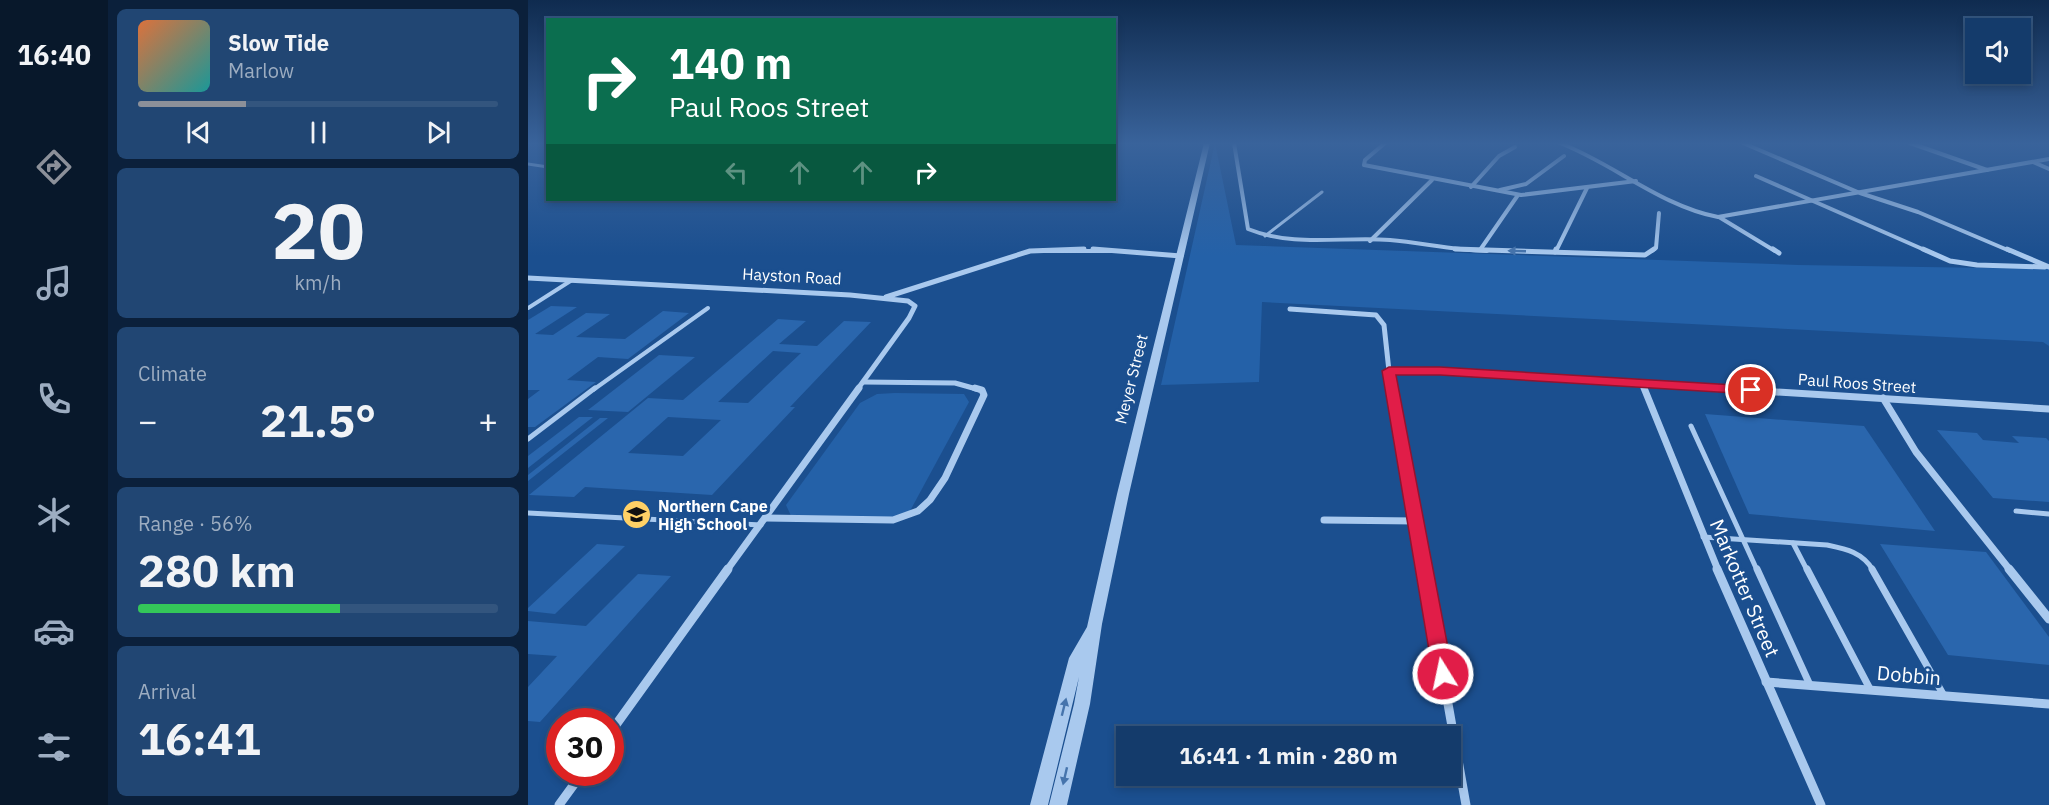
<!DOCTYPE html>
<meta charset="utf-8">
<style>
:root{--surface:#143b6b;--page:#214673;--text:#f1f3f6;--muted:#9dadc1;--line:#33557e;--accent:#8c9099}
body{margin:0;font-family:"IBM Plex Sans",sans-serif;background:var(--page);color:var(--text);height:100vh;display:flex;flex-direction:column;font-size:22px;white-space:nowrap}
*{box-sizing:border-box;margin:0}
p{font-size:20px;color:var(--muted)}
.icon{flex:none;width:33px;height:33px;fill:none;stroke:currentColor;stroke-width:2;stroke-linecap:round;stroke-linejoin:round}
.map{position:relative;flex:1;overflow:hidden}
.side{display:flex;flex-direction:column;gap:9px;padding:9px;background:#0b203b;width:420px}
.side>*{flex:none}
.banner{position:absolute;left:18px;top:18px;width:570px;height:183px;border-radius:0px;box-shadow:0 3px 9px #0003,0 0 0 2px var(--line);background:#0b6e4f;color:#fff;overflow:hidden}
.controls{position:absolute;left:1437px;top:18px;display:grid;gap:12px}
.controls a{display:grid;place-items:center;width:66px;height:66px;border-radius:0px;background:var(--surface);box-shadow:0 3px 9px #0003,0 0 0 2px var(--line);font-size:30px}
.speed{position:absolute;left:18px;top:708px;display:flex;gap:12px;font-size:30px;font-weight:700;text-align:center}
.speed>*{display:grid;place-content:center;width:78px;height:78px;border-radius:50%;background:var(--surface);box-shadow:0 3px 9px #0003,0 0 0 2px var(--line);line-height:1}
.speed .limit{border:9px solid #d22;background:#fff;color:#111}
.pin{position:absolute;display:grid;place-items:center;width:51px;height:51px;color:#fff;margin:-26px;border:3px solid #fff;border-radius:50%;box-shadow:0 2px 6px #0007}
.me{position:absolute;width:66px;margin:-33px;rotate:350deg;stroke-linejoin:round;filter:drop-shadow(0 0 4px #0008)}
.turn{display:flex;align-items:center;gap:21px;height:126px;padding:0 24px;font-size:27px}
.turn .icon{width:78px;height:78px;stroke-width:2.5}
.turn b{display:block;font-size:42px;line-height:51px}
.lanes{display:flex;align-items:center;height:57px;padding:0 24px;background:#0003;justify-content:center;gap:30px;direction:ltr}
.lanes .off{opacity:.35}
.big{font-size:45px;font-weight:800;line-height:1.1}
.side .widget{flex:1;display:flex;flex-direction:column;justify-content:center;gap:9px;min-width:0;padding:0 21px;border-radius:9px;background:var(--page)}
.side .dial{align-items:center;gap:0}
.dial b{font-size:78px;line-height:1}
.song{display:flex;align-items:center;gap:18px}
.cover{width:72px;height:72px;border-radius:9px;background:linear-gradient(135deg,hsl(20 70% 55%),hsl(180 70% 35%))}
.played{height:6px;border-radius:3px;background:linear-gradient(90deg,var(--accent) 30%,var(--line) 30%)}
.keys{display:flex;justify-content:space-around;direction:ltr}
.heat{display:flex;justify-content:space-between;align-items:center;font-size:33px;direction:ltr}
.charge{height:9px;border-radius:4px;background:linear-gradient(90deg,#34c759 56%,var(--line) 0)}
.trip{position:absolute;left:588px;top:726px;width:345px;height:60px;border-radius:0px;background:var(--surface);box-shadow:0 3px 9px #0003,0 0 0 2px var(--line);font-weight:800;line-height:60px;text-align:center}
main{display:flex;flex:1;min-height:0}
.tabs{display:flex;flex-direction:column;width:108px;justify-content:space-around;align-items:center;background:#08182b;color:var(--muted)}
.tabs .icon{width:42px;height:42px}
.tabs .current{color:var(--accent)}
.tabs b{font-size:27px;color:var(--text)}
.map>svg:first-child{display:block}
.green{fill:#2461a8}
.building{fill:#2a66ad;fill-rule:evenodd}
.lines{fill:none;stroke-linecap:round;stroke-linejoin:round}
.service-far3{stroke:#a9c9ee;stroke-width:3}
.service-far2{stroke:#a9c9ee;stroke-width:4}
.service-far1{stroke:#a9c9ee;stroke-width:5}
.service{stroke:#a9c9ee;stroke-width:7}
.minor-far3{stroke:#a9c9ee;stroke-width:4}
.minor-far2{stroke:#a9c9ee;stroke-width:5}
.minor-far1{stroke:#a9c9ee;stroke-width:7}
.minor{stroke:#a9c9ee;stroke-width:9}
.tertiary{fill:#a9c9ee;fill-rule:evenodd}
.oneway{fill:#4674ac}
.route{fill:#e11d48;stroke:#92132f;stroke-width:1.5}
.labels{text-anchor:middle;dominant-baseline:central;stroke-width:6;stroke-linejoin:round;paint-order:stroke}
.street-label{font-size:16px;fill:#fff;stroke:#1b4f8f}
.poi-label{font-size:16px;font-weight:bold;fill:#fff;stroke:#1b4f8f;text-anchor:start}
.near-street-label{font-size:20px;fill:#fff;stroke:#1b4f8f}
</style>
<main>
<nav class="tabs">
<b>16:40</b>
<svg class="icon current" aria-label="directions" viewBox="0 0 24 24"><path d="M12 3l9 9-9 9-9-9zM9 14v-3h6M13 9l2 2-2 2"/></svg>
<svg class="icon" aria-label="music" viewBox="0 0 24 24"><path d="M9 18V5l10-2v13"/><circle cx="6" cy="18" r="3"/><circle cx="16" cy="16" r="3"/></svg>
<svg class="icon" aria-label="phone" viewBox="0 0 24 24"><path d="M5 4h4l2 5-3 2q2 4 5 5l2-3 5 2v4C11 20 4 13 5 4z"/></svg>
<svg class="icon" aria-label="climate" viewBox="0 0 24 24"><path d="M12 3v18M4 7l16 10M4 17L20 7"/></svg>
<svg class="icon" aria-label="car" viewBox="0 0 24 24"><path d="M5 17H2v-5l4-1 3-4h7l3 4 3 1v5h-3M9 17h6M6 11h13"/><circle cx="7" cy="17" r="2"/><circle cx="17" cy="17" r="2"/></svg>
<svg class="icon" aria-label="filters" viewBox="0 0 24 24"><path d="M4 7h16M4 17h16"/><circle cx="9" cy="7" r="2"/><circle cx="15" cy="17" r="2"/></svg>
</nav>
<section class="side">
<div class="widget">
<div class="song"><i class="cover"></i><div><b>Slow Tide</b><p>Marlow</p></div></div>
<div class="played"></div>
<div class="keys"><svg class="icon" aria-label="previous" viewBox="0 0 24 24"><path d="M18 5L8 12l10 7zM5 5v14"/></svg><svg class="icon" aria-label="pause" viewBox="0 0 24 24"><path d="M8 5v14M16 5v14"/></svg><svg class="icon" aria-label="next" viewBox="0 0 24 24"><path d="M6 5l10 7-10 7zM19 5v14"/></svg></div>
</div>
<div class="widget dial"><b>20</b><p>km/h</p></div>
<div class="widget"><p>Climate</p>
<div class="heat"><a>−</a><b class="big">21.5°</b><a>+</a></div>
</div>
<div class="widget"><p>Range · 56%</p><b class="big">280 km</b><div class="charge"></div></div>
<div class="widget"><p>Arrival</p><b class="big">16:41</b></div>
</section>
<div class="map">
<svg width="1521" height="805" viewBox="0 0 1521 805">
<rect width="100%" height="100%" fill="#1b4f8f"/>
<g class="green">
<polygon points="687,143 708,245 1270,265 1521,269 1521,346 1515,342 734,302 731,382 633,385"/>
<polygon points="367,393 436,394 441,402 382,511 372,518 264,518 258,505 332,403 349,394"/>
</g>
<g class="building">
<polygon points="23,306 49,307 7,334 25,335 58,313 82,314 48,337 97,339 135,311 161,313 100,359 70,357 39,380 68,382 7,427 0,427 0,399 12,390 0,390 0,320"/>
<path d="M250 319 278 321 251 344 289 346 316 321 343 322 262 407H267L184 495 57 487 46 497 1 495 120 398 155 400ZM245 351 273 353 220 403 190 402ZM140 417 193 420 155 456 100 453Z"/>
<polygon points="131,355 167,357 100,412 60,410"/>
<polygon points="1177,414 1336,426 1407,531 1221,514"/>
<polygon points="51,417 65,417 0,468 0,456"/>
<polygon points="72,418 80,418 0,481 0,475"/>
<polygon points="1409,430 1449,433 1455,440 1491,443 1484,436 1518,438 1521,441 1521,502 1465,498"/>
<polygon points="69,544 97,546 27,614 0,611 0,608"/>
<polygon points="1352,544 1458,552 1521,637 1521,665 1420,655"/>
<polygon points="110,574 143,576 12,722 0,721 0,687 29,656 0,654 0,621 58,626"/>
</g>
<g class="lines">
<g class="service-far3">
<polyline points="0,164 20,167"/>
<polyline points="737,236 794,192"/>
</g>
<g class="service-far2">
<polyline points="0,308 44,280"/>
<polyline points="65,390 180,308"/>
</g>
<g class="service-far1">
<polyline points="1163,426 1229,570"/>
<polyline points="0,439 67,388"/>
<polyline points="1488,511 1521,514"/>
<polyline points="0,513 233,525"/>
<path d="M1175 537 1299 545C1318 549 1334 552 1345 570"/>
<polyline points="1265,543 1279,570"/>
</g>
<g class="service">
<polyline points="1229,569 1282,685"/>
<polyline points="1279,569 1342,689"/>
<polyline points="1344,569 1415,694"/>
</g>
<g class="minor-far3">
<path d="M706 143 720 229C767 248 814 236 862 240 895 243 926 250 959 251"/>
<polyline points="857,143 837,160 836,165 993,195 1108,181"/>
<path d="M1032 143C1086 164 1133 206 1190 217L1521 159"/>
<polyline points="1215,143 1332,193 1390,212 1482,251"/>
<polyline points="1382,143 1459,170"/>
<polyline points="1505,162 1521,169"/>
<polyline points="1228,176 1399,251"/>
<polyline points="943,187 971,156 987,147"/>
<polyline points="972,190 998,184 1036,156"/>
<polyline points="1191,217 1247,251"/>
<polyline points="842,241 904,180"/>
<polyline points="952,250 990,195"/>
<polyline points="511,251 584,251"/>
<polyline points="1028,251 1059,188"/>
<polyline points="1124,251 1128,248 1131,213"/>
</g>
<g class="minor-far2">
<polyline points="565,249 653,256"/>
<polyline points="927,249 1117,255 1126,249"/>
<polyline points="1245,249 1251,253"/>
<polyline points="1395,249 1422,261 1449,265 1517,267"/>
<polyline points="1479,249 1521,267"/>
<polyline points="1027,252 1028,249"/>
<polyline points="0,278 322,295 380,301 387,306 381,318 329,390"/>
<polyline points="358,297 502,251 556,249"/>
<polyline points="762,309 848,315 856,325 861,371"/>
<polyline points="335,382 427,383 452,390"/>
<polyline points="1114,383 1117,390"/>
<polyline points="864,390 861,371 911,371 1209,390"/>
</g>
<g class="minor-far1">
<polyline points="864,388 896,570"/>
<polyline points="1116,388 1190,570"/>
<polyline points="1185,388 1521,409"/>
<polyline points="1355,398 1388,452 1482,570"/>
<polyline points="238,518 365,520 390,511 402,500 417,478 456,395 454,390 447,388"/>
<polyline points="796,520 888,521"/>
<polyline points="199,570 331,388"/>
</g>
<g class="minor">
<polyline points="896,569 938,805"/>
<polyline points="1189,569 1293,805"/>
<polyline points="1481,569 1521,619"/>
<polyline points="1238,682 1521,704"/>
<polyline points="82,733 200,569"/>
<polyline points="31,805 55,772"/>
</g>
<polygon class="tertiary" points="676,143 682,143 601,494 574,624 562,704 539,805 521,805 546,704 551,677 520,805 502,805 541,658 559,627 589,494"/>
</g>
<defs><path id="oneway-solid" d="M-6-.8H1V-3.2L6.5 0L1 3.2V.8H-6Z" transform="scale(1.5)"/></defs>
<g class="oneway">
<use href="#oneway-solid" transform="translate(989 251) rotate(-178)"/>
<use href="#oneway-solid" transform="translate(536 707) rotate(-76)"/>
<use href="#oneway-solid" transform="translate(537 776) rotate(103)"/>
</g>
<linearGradient id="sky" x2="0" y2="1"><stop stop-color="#0f2b4f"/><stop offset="0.56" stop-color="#39639b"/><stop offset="1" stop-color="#39639b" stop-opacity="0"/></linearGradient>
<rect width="1521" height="256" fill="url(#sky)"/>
<polygon class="route" points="861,367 912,367 1223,386 1229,390 1223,394 912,375 868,375 925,674 922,680 915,682 908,680 905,674 854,371"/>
<defs>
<symbol id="school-disc" viewBox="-11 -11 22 22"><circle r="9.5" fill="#ffd166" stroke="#1b4f8f"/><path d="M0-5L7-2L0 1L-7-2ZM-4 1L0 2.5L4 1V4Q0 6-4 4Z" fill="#111"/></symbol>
</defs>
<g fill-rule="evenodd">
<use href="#school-disc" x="92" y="498" width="33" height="33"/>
</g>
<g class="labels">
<g class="street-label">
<text transform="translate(264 276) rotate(3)">Hayston Road</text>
<text transform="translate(603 379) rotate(-76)">Meyer Street</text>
<text transform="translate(1329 383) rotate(4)">Paul Roos Street</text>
</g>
<g class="poi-label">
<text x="130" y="506">Northern Cape<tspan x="130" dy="18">High School</tspan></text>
</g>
<g class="near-street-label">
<text transform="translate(1217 588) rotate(67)">Markotter Street</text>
<text transform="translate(1381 675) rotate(5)">Dobbin</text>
</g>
</g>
</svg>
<div class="controls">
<a><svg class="icon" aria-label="sound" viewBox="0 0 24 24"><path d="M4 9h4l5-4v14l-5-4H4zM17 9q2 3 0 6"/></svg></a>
</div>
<div class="speed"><div class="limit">30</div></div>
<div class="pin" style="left:1223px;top:390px;background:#d93025"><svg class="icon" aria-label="arrive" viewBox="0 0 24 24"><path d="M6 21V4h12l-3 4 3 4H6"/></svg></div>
<svg class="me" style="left:915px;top:674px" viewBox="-20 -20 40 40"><circle r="17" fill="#e11d48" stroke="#fff" stroke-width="3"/><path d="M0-11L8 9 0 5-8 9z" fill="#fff"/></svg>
<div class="trip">16:41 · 1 min · 280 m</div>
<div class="banner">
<div class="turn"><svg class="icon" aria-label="right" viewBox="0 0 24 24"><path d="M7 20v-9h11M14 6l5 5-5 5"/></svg><div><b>140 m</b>Paul Roos Street</div></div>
<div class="lanes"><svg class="icon off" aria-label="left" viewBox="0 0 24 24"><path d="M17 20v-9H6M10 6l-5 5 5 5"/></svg><svg class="icon off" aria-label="ahead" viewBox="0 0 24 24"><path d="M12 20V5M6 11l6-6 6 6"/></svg><svg class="icon off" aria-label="ahead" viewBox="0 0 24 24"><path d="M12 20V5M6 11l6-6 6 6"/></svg><svg class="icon" aria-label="right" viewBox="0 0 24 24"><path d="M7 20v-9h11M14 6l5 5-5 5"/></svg></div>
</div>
</div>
</main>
